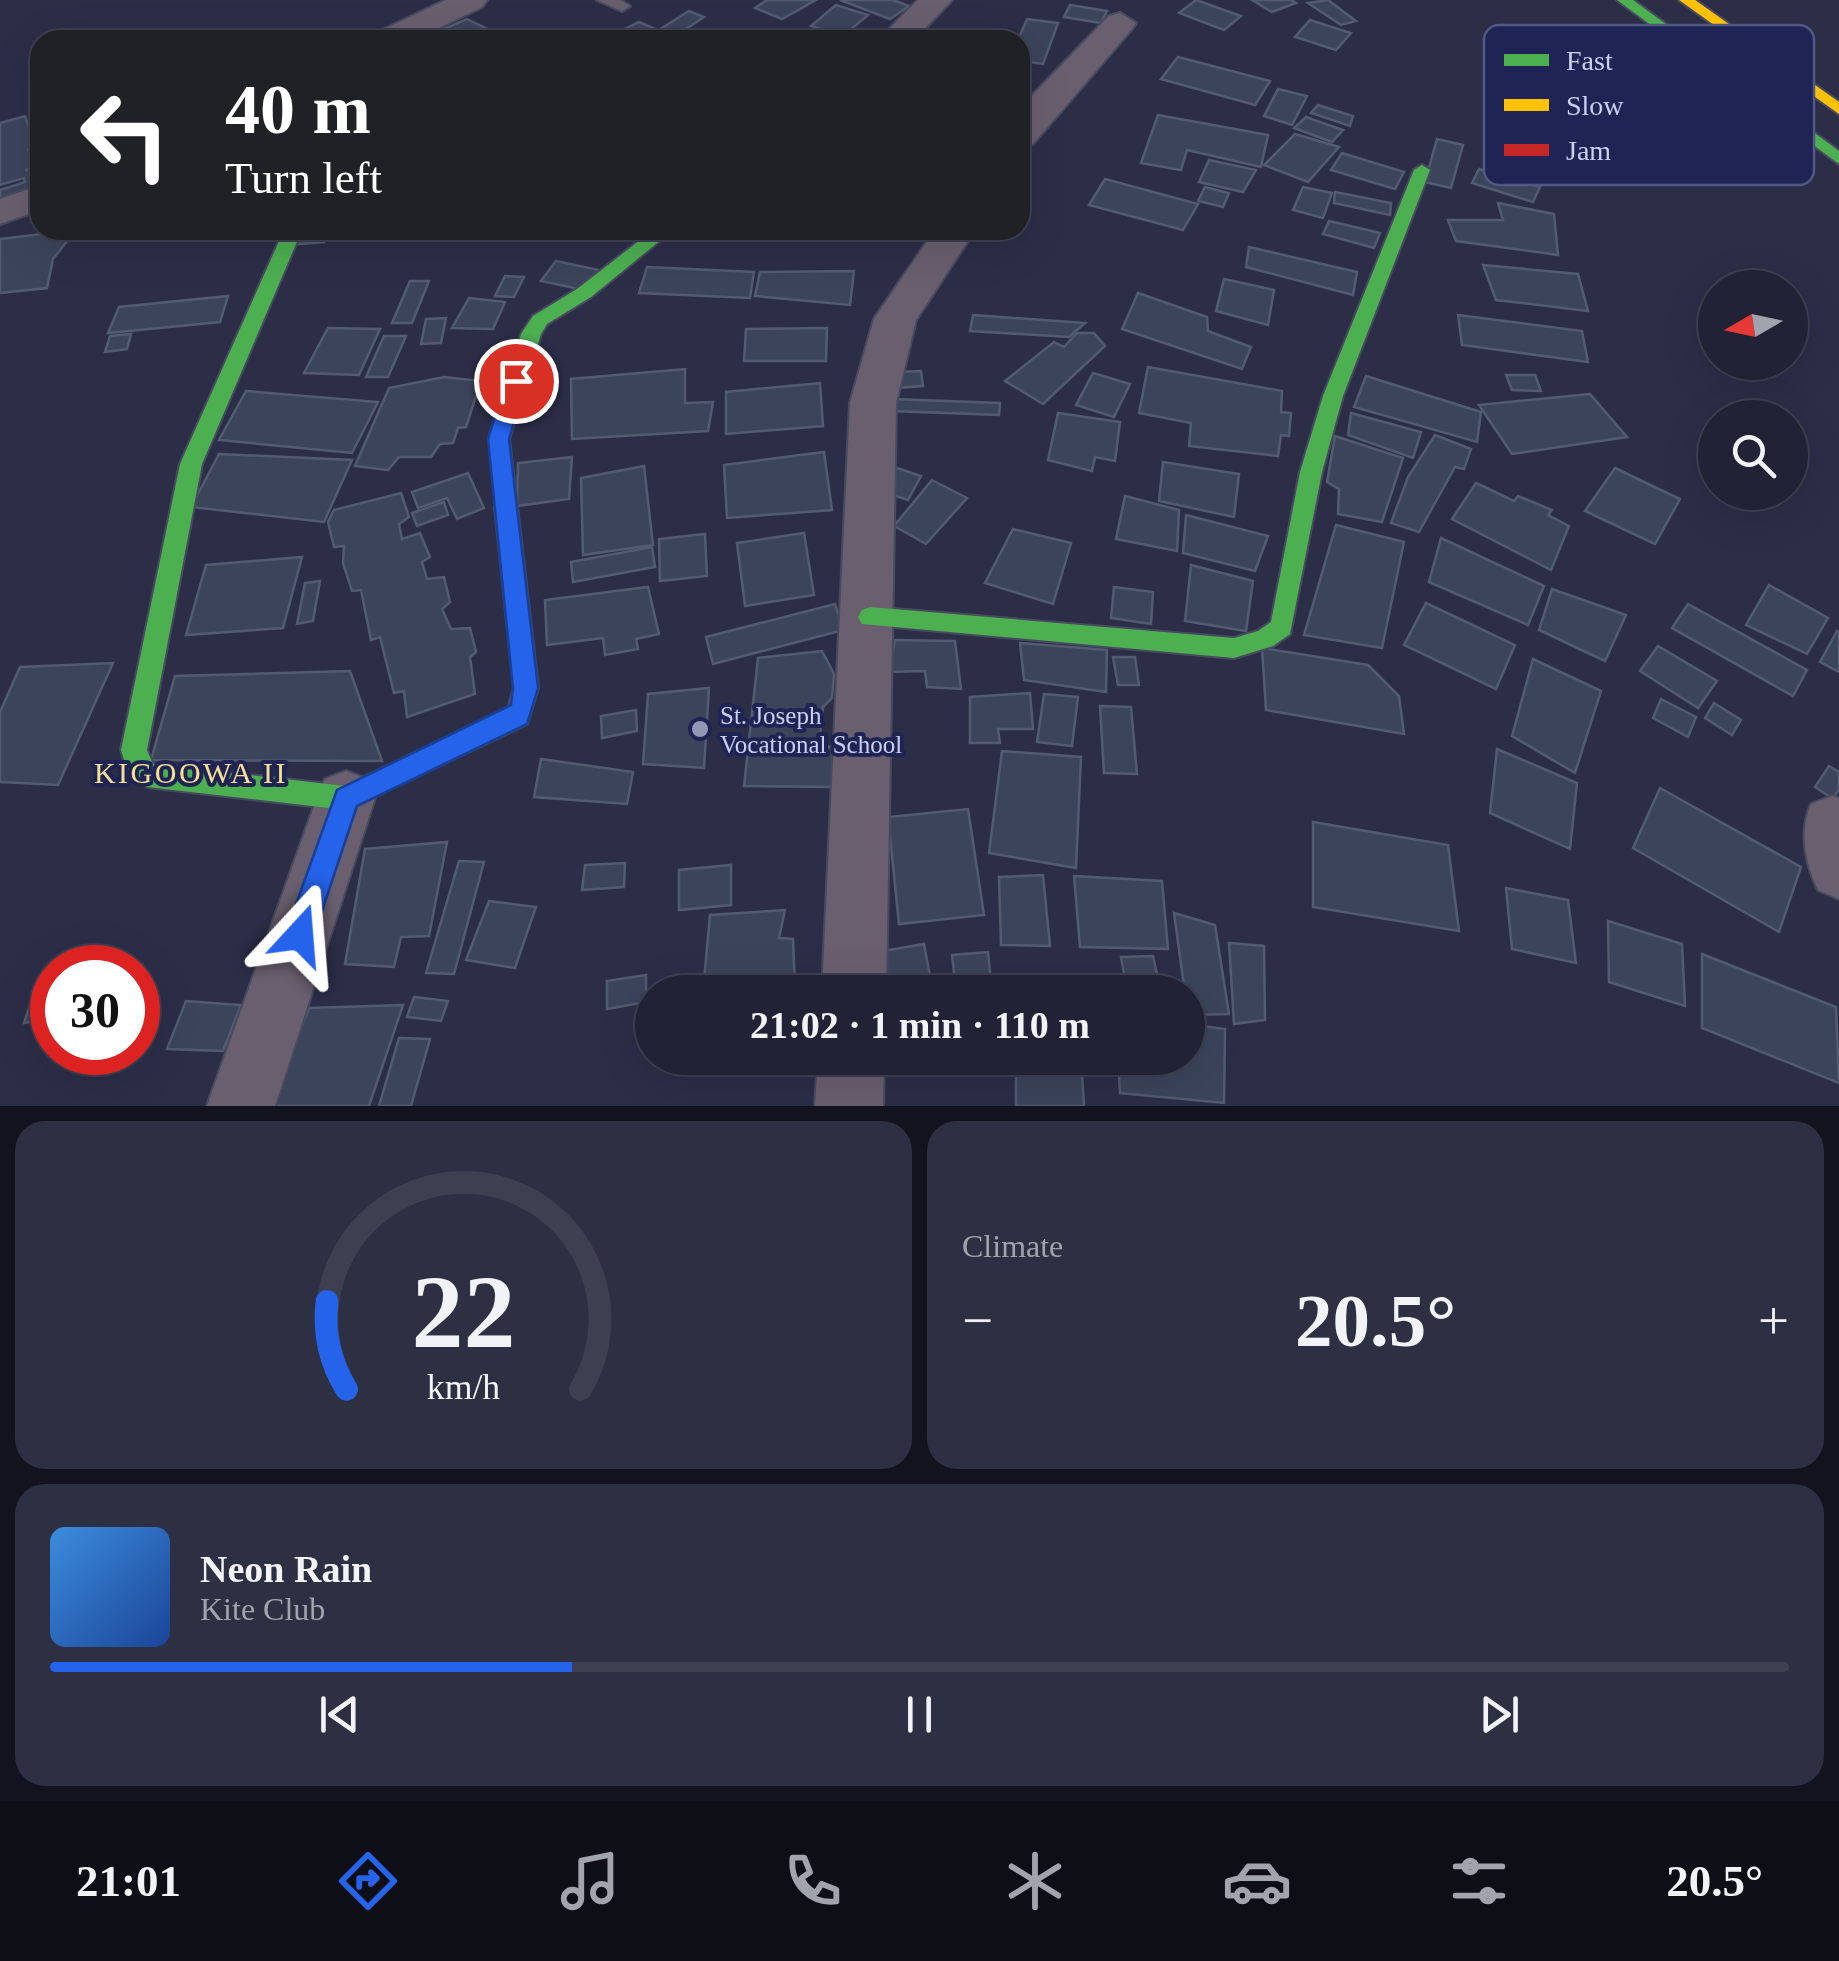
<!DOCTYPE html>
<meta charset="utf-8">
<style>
:root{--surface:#212236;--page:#2d2f42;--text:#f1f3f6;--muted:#a2a4ad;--line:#3e3f51;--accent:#2563eb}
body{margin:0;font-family:"Times New Roman",serif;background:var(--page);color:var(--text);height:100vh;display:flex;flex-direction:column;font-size:38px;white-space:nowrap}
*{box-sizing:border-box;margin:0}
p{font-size:32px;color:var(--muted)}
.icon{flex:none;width:55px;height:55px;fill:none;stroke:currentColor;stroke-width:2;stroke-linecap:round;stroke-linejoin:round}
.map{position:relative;height:1106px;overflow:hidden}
.side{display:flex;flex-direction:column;gap:15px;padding:15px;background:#12131e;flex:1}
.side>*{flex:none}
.guide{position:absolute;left:30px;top:30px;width:1000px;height:210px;border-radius:30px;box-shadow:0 10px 40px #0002,0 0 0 2px var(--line);background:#202124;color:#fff;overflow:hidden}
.needle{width:65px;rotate:261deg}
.controls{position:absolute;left:1698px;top:270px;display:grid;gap:20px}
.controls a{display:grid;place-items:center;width:110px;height:110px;border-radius:50%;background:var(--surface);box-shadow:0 10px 40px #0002,0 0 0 2px var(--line);font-size:50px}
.speed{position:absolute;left:30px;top:945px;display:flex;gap:20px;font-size:50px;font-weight:700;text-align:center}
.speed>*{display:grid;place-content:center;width:130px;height:130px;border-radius:50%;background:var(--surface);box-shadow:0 10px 40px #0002,0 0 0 2px var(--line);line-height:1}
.speed .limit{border:15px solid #d22;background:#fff;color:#111}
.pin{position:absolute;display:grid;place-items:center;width:85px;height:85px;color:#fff;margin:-42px;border:5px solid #fff;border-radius:50%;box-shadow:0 2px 10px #0007}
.me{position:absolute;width:110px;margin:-55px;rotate:19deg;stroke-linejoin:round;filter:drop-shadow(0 0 8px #0008)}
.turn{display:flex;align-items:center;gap:35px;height:210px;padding:0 30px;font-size:45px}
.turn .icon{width:130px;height:130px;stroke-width:2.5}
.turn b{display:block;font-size:70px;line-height:85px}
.big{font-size:75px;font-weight:700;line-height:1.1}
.side .widget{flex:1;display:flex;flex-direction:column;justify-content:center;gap:15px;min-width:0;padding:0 35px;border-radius:30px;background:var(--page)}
.side .dial{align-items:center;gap:0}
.dial svg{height:260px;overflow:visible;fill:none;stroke:var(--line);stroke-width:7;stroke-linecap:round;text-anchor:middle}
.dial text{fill:var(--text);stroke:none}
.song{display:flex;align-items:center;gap:30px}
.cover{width:120px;height:120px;border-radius:15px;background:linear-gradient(135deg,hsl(210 70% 55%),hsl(220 70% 35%))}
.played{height:10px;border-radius:5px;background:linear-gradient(90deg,var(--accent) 30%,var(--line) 30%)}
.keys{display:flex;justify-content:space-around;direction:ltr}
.heat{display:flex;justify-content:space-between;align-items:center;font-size:55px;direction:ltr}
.side .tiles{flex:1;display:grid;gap:15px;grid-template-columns:1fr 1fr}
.widget:last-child{grid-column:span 2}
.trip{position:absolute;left:635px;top:975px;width:570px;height:100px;border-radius:50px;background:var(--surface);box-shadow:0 10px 40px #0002,0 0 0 2px var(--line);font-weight:700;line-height:100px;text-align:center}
.tab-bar{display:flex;height:160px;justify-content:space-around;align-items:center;background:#0d0e16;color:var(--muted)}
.tab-bar .icon{width:70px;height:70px}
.tab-bar .active{color:var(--accent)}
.tab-bar b{font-size:45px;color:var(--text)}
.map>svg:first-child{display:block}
.building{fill:#3c445a;stroke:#525b70;stroke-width:2.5}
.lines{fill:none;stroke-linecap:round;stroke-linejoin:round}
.lane-casing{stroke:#484a60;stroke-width:4}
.street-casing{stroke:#484a60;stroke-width:4}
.fast-casing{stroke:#484a60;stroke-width:4}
.slow-casing{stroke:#484a60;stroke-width:4}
.jam-casing{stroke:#484a60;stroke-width:4}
.lane{fill:#6a5f6f;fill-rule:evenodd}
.street{fill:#6a5f6f;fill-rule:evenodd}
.fast{fill:#4caf50;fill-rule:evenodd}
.slow{fill:#ffc107;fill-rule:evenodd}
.jam{fill:#c62828;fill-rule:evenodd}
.route{fill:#2563eb;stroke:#184099;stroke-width:2.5}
.poi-dot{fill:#9297b5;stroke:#1f2455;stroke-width:4}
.labels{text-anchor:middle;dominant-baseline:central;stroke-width:8;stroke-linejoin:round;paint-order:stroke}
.poi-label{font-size:25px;fill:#c9d0f0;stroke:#1f2455;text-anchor:start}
.quarter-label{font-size:30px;letter-spacing:2.5px;fill:#f5e092;stroke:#1f2455}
.key{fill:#1f2455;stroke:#525884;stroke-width:2.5}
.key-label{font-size:28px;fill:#c9d0f0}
</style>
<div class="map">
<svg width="1839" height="1106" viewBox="0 0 1839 1106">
<rect width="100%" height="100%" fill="#2c2e48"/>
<g class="building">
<polygon points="767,0 816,0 782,19 755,8"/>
<polygon points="840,0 893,0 909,6 890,19"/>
<polygon points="1196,0 1241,16 1224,30 1179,13"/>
<polygon points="1252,0 1291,0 1296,3 1272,12"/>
<polygon points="1328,0 1356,21 1341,25 1308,3"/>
<polygon points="836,5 868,15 843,36 811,26"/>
<polygon points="1070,5 1107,11 1101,23 1064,17"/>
<polygon points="689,11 704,17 680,33 662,28"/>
<polygon points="467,19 510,40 448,40 449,36 439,31"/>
<polygon points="1027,19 1058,23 1043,64 1020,61 1018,40"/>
<polygon points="1310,20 1351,33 1336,50 1295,37"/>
<polygon points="639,22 665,33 644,40 623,30"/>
<polygon points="1178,57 1270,81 1255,105 1161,79"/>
<polygon points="1278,89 1307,96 1292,125 1264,116"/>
<polygon points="1318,105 1353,116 1350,126 1311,113"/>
<polygon points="1158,115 1268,135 1261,167 1187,150 1181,170 1141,163"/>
<polygon points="25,116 31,133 38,130 40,136 40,146 27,150 39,149 40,166 25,170 35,171 40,186 0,199 0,190 25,182 24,178 0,185 0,123"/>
<polygon points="1306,117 1343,130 1332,142 1294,128"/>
<polygon points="1295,134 1339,147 1308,182 1264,165"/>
<polygon points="1437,139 1463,145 1451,188 1425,182"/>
<polygon points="1342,153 1404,172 1395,189 1331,170"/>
<polygon points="1209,160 1256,170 1243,192 1199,182"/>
<polygon points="1479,169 1540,187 1533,202 1472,183"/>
<polygon points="1105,179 1198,204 1183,230 1089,205"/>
<polygon points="1205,187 1229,193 1223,207 1198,201"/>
<polygon points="1303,187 1332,193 1323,218 1293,210"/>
<polygon points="1335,192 1391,203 1390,215 1334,203"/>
<polygon points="1498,203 1554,214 1558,255 1456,241 1448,220 1503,220"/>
<polygon points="1329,221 1380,233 1374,248 1323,234"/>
<polygon points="76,230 53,259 47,288 0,293 0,239"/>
<polygon points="302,230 373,230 325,235 324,242 299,244"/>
<polygon points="1249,247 1357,272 1353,295 1246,267"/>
<polygon points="556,261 599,270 584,290 541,281"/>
<polygon points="1483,265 1578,274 1588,311 1496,300"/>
<polygon points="647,267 754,272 750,298 639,293"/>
<polygon points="854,271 850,305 755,296 760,272"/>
<polygon points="505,276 524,277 514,297 495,296"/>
<polygon points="1224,279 1274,290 1268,325 1216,311"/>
<polygon points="410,281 429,281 412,323 392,323"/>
<polygon points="1138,293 1207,317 1208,331 1251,347 1242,369 1122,329"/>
<polygon points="228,296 220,322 108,333 119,307"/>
<polygon points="469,298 505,302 493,329 452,328"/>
<polygon points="973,315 1085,323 1069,337 970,331"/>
<polygon points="1458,315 1582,331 1588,362 1462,345"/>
<polygon points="446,318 441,343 421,344 426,319"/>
<polygon points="328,328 380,329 359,375 304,373"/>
<polygon points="827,328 826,361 744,361 746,329"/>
<polygon points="1077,333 1094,333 1105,346 1043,404 1005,381 1054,342 1064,347"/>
<polygon points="131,334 127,349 105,352 110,336"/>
<polygon points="384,336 406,336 388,377 366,377"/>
<polygon points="1148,367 1282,391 1281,412 1291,413 1289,436 1281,435 1278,456 1189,446 1191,423 1139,413"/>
<polygon points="685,369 685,403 713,402 708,431 572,439 571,379"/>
<polygon points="921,371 923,386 898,388 896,372"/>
<polygon points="1093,373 1130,384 1114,417 1076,405"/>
<polygon points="1506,375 1535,375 1541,391 1512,390"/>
<polygon points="1366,376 1481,412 1477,442 1354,407"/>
<polygon points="444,377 481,381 466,427 458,428 453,443 440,444 431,457 399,457 388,470 355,466 389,388"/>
<polygon points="820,383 823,426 726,434 726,392"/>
<polygon points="246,391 378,402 352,453 219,440"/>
<polygon points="1590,394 1627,437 1512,454 1479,405"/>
<polygon points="892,399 1000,403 999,415 891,411"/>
<polygon points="1058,413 1120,422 1115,461 1095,457 1092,471 1048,460"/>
<polygon points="1351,413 1421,432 1413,458 1348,435"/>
<polygon points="1435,435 1471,449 1464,469 1455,467 1419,532 1391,523 1408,477"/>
<polygon points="1335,436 1403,458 1382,522 1338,514 1339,489 1327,482"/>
<polygon points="824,452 832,510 727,518 724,465"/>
<polygon points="219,454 352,460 324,522 191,507"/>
<polygon points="572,457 569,499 517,506 518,463"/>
<polygon points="1163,462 1239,474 1234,517 1159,501"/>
<polygon points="644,466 653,545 583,555 581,478"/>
<polygon points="897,468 921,476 908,500 884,492"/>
<polygon points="1615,468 1680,499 1655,544 1585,511"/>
<polygon points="468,473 484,508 457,519 447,498 418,508 412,492"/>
<polygon points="932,480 967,498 926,544 894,526"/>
<polygon points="1476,483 1514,501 1518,496 1552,510 1548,515 1569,526 1551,570 1452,519"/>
<polygon points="401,493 409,517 399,524 402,539 420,533 430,557 422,562 427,579 444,577 450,602 442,609 451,629 470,628 476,652 470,657 475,694 407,717 404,691 394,693 380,637 371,640 361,590 352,591 343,563 344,546 334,547 328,522 334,510"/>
<polygon points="1125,496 1179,510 1177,551 1116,539"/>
<polygon points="444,502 448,515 417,526 412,513"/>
<polygon points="1186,515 1268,536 1255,571 1183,553"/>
<polygon points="1336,525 1404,542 1382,648 1304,635"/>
<polygon points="1013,529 1071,543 1053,604 985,583"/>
<polygon points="804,533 814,595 745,606 737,543"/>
<polygon points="705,534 707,576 660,581 659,539"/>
<polygon points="1441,538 1544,586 1528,625 1429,582"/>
<polygon points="652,547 655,567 573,582 571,562"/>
<polygon points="302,557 283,628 186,635 206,565"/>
<polygon points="1191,565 1253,581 1246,631 1185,621"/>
<polygon points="320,581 313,621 297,624 305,583"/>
<polygon points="1769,585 1828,618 1807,654 1746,625"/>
<polygon points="648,587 659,634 636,639 638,649 605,655 603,638 547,645 545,600"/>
<polygon points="1114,587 1153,592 1151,624 1111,618"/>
<polygon points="1552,589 1626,615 1605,661 1539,630"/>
<polygon points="1426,603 1515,645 1496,689 1404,645"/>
<polygon points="835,604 843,630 713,664 706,637"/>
<polygon points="1688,604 1807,670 1793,696 1672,628"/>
<polygon points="1837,631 1839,632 1839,672 1820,662"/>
<polygon points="895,640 955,641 961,689 927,687 925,671 889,672"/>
<polygon points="1020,643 1107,650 1106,692 1024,680"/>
<polygon points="1658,646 1717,681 1698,708 1640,671"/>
<polygon points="1262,648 1368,665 1399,696 1404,734 1266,710"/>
<polygon points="822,651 834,674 832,698 823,707 819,746 832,747 833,787 744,786 758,658"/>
<polygon points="1113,657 1135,657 1139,685 1118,685"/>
<polygon points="1533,659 1601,691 1575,773 1512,736"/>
<polygon points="113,663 58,785 0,782 0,712 20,667"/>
<polygon points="350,671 382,761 151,760 175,676"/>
<polygon points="709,688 704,768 643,764 648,694"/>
<polygon points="1030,693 1033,729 998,729 1000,743 970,743 970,697"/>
<polygon points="1044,694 1078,697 1072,746 1037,742"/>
<polygon points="1661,699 1696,717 1688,737 1653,718"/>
<polygon points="1714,703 1741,720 1732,735 1705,718"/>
<polygon points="1100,706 1131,707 1137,774 1104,773"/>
<polygon points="636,710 637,731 602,738 601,716"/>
<polygon points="1497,749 1577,783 1570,849 1490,813"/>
<polygon points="1002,751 1081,757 1076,868 989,853"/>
<polygon points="541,759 633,772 627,804 534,797"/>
<polygon points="1829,766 1839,772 1839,789 1833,799 1815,787"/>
<polygon points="1660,788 1801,867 1779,932 1633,848"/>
<polygon points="968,809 984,915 899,924 888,817"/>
<polygon points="1313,822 1448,845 1459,931 1313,907"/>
<polygon points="447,842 429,936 401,937 394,967 345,964 365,849"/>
<polygon points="459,861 484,862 454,974 426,973"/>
<polygon points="625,863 624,887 582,890 585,865"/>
<polygon points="731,865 731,905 679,910 679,870"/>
<polygon points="1043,875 1050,946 1001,945 999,877"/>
<polygon points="1074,876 1162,881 1168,949 1080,947"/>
<polygon points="1506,888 1568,900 1576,963 1512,949"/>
<polygon points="489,901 536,907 515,968 466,960"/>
<polygon points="785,910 779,938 793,939 795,987 778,988 778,992 703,992 710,915"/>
<polygon points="1174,913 1215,925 1229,1014 1188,1015"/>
<polygon points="1608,921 1682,944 1685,1006 1609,982"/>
<polygon points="1229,943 1264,946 1265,1020 1234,1024"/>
<polygon points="924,944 933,992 889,992 883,951"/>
<polygon points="988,952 992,992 956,992 952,955"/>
<polygon points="1702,954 1836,1007 1839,1083 1702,1028"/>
<polygon points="1153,956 1161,992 1127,992 1121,957"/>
<polygon points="646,975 646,1002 607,1009 607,981"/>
<polygon points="52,994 52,1019 24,1023 33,996"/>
<polygon points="414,997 448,1001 441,1021 407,1017"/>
<polygon points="186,1001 241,1005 223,1051 167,1049"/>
<polygon points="403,1005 369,1106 270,1106 309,1008"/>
<polygon points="1188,1024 1225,1029 1224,1103 1120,1093 1118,1058 1188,1058"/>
<polygon points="399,1038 430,1039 411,1106 379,1106"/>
<polygon points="1016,1058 1081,1058 1084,1106 1016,1106"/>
</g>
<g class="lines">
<defs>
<polygon id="lane" points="597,0 620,0 630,6 622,11"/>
<g id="street">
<polygon points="446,0 487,0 482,7 414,40 371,40 376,33"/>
<polygon points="918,0 952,0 914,40 878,40"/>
<polygon points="1120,13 1136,23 1131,30 1033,144 1020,147 1020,111 1024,104 1109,16"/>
<polygon points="40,185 40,210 0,224 0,199"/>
<polygon points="935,230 975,230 916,320 896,403 886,992 822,992 850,403 874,319"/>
<polygon points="346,771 367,779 375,798 275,1106 207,1106 317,798 325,779"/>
<path d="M1832 796 1839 798V899L1818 890C1805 862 1799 832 1811 804Z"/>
<polygon points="818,1058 884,1058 883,1106 815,1106"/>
</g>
<g id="fast">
<polygon points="1617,0 1633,0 1839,151 1839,164"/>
<polygon points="1422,165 1430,170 1343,396 1322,472 1290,634 1273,646 1234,658 862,624 858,617 862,610 870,607 1234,638 1258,631 1271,622 1300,472 1323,396 1414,170"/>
<polygon points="284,230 302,230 202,464 147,750 153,764 345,786 413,754 422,758 426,766 422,774 346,810 147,787 128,773 121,750 180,464"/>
<polygon points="653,230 673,230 591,297 547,324 541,334 509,439 517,507 506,515 498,513 489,439 521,334 533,316 577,289"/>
</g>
<polygon id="slow" points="1679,0 1695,0 1839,102 1839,114"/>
<polygon id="jam" points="506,499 517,507 538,688 527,724 413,778 404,774 400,766 404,758 508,709 514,688 495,507"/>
</defs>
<use href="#lane" class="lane-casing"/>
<use href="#street" class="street-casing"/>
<use href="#fast" class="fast-casing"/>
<use href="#slow" class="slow-casing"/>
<use href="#jam" class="jam-casing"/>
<use href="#lane" class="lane"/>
<use href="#street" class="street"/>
<use href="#fast" class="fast"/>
<use href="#slow" class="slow"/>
<use href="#jam" class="jam"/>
</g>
<polygon class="route" points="516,374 526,381 509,439 538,688 527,724 357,806 314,935 310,945 300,949 289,945 285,935 337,790 511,705 513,688 488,439 506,381"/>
<circle class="poi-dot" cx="700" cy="729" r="10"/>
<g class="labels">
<g class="poi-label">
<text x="720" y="715">St. Joseph<tspan x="720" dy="29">Vocational School</tspan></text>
</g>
<g class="quarter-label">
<text x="191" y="772">KIGOOWA II</text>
</g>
</g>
<rect x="1484" y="25" width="330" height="160" rx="15" class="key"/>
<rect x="1504" y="54" width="45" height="12" fill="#4caf50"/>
<rect x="1504" y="99" width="45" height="12" fill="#ffc107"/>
<rect x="1504" y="144" width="45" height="12" fill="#c62828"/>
<g class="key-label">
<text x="1566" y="70">Fast</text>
<text x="1566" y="115">Slow</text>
<text x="1566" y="160">Jam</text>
</g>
</svg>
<div class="controls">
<a><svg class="needle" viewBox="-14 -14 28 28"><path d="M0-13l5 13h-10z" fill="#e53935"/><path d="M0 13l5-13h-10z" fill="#a2a4ad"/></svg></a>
<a><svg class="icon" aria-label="search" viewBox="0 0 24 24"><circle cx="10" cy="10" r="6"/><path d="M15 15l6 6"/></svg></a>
</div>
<div class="speed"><div class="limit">30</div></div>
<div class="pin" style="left:516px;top:381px;background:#d93025"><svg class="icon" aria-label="arrive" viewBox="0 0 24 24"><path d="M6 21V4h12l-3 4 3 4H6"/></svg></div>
<svg class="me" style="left:300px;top:935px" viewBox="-20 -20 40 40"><path d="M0-17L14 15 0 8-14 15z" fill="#2563eb" stroke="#fff" stroke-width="4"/></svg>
<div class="trip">21:02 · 1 min · 110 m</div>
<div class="guide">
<div class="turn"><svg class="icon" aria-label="left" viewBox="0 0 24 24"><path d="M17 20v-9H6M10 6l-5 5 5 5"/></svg><div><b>40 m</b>Turn left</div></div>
</div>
</div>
<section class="side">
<div class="tiles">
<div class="widget dial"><svg viewBox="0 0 100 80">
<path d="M14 69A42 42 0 1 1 86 69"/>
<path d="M14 69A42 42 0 0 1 8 42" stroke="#2563eb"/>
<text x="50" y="56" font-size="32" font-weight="700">22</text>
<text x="50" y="72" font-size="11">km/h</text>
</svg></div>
<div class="widget"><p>Climate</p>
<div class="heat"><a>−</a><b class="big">20.5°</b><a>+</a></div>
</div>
<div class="widget">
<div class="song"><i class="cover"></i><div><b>Neon Rain</b><p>Kite Club</p></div></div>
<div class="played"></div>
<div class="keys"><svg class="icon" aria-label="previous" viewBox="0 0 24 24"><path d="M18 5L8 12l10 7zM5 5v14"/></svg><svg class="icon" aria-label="pause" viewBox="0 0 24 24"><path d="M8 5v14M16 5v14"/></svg><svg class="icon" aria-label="next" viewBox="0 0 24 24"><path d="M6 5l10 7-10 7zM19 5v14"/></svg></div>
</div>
</div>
</section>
<nav class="tab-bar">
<b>21:01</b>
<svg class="icon active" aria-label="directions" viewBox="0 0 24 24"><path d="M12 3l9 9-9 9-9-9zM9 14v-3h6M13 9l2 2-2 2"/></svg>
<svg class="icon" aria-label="music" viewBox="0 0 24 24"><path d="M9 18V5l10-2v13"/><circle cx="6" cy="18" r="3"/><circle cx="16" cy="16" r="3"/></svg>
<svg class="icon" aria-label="phone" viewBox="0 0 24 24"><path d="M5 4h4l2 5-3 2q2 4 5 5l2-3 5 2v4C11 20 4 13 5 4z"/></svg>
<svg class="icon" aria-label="climate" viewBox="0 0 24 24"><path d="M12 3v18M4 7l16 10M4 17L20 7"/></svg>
<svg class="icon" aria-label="car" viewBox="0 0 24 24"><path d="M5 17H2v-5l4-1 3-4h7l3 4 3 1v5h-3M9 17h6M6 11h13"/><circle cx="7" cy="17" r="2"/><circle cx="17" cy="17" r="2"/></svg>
<svg class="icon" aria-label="filters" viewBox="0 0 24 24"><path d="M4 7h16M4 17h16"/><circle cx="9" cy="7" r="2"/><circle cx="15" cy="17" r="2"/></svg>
<b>20.5°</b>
</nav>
